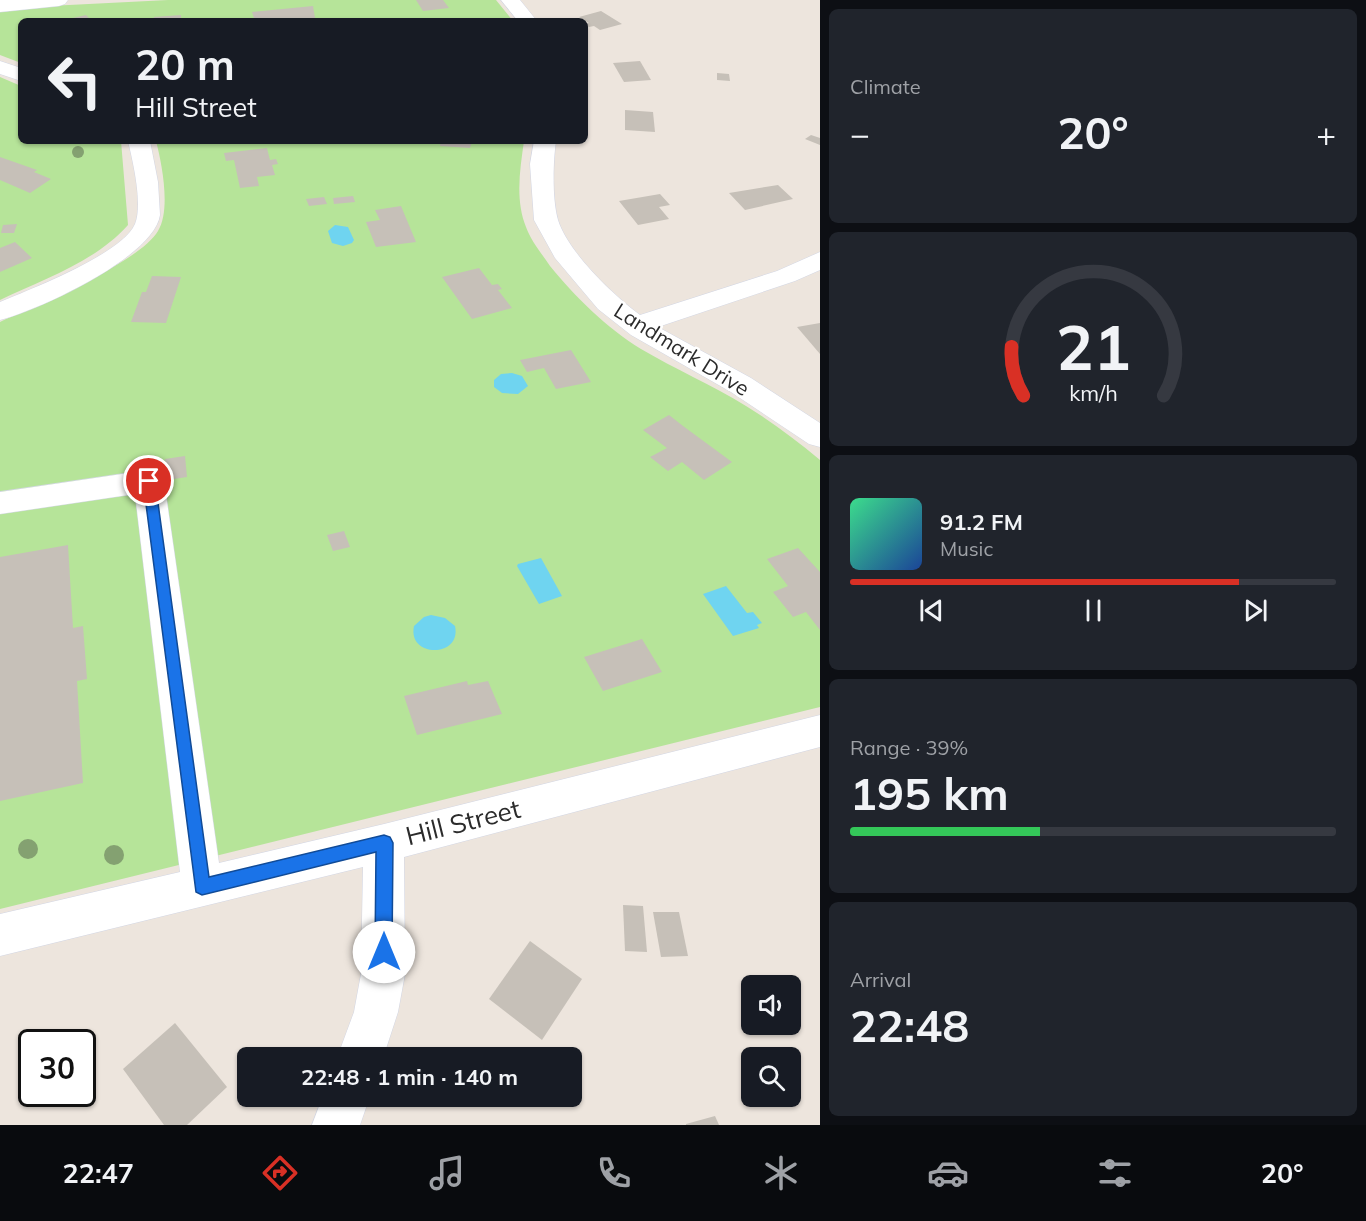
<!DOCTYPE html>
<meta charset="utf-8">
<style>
:root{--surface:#171b24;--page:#20242c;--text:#f1f3f6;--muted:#9ea1a6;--line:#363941;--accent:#d93025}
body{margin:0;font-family:Mulish,sans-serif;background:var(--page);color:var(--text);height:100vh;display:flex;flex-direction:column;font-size:22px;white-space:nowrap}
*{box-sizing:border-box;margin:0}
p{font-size:20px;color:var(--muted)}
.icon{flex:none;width:33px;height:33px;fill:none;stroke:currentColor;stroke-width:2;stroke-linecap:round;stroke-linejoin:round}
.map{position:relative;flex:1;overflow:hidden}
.drawer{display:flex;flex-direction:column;gap:9px;padding:9px;background:#0d0f14;width:546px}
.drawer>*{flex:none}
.guide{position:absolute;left:18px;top:18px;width:570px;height:126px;border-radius:9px;box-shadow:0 2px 4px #0004;background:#171b24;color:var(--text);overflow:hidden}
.fabs{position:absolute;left:741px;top:975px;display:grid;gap:12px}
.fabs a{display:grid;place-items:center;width:60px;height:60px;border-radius:9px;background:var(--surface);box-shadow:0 2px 4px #0004;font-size:30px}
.speed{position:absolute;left:18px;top:1029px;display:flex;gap:12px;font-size:30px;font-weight:700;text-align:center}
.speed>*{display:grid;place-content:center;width:78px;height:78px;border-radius:50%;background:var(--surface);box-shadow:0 2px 4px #0004;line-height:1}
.speed .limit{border:3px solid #111;border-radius:9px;background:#fff;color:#111}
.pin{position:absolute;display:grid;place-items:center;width:51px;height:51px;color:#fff;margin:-26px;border:3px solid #fff;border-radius:50%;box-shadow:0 2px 6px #0007}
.me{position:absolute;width:66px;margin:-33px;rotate:0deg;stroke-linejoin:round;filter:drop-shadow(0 0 4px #0008)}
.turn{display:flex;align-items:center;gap:21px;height:126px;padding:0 18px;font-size:27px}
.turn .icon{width:78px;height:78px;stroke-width:2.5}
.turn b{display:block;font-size:42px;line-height:51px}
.big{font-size:45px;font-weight:700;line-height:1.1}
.drawer .card{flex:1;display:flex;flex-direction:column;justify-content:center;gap:9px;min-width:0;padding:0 21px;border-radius:9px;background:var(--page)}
.drawer .dial{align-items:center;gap:0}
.dial svg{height:156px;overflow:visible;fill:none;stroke:var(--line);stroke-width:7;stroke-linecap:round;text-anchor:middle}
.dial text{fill:var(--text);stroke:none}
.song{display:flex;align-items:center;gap:18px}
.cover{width:72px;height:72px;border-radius:9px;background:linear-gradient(135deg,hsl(150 70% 55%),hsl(220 70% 35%))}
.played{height:6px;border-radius:3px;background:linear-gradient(90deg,var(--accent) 80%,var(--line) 80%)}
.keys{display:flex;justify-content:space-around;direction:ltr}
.heat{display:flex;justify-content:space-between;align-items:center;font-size:33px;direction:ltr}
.charge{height:9px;border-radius:4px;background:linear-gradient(90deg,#34c759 39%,var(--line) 0)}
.trip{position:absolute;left:237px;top:1047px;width:345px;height:60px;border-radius:9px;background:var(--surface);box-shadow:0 2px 4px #0004;font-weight:700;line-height:60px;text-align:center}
.dock{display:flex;height:96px;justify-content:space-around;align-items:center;background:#090b0e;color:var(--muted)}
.dock .icon{width:42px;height:42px}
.dock .on{color:var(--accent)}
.dock b{font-size:27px;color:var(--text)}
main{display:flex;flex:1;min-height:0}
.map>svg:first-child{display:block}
.green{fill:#b6e499}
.water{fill:#6fd4f0}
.building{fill:#c6c0b8}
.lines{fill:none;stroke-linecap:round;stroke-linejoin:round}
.minor-casing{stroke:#d2d6e4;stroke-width:1}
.minor{fill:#fff;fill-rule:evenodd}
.tree{fill:#84a171}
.route{fill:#1a73e8;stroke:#114b97;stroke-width:1.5}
.labels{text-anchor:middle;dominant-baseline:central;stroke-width:5;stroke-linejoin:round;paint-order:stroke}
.street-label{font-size:21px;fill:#2b2b2b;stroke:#fff}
.near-street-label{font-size:26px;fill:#2b2b2b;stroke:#fff}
</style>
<main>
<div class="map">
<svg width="820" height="1125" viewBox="0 0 820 1125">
<rect width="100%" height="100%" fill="#ede5dd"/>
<g class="green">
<polygon points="168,0 496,0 513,21 21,21 21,63 0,55 0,12 49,6"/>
<path d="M0 77 21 86V141H121L128 225C95 262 44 279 0 300Z"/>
<path d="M156 141H524C520 169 515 200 526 227 531 241 542 254 550 266 575 297 607 328 641 349 675 369 712 385 746 406 772 422 796 440 820 460V707L0 909V322C36 305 139 263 158 231 171 210 162 164 156 141Z"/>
</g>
<g class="water">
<polygon points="335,225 348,227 354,240 352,243 343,246 332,243 328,231"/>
<polygon points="512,373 522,376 528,386 518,394 502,393 494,387 494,380 501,374"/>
<polygon points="541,558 562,596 539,604 517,566 518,564"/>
<polygon points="726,586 747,613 753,612 762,623 757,625 759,628 733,636 703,594"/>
<path d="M431 615 445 618 455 626C462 658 407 658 414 626L424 617Z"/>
</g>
<g class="building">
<polygon points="416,0 443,0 449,8 423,11"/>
<polygon points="313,6 315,18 255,21 252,12"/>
<polygon points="601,11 622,24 600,30 594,26 589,27 585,24 589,23 579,17"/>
<polygon points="86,15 92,21 65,21 64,20"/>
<polygon points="181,15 181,21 154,21 154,17"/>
<polygon points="640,61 651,80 624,82 613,63"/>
<polygon points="717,73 729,74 730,81 717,80"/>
<polygon points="625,110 653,112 655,132 625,130"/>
<polygon points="811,135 820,138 820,145 805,139"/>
<polygon points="441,141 472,141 470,148 440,146"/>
<polygon points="267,148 270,160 276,159 278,164 272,165 275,175 257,177 259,186 240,188 234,160 226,161 224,153"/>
<polygon points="0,157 37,170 34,172 51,179 30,193 0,180"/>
<polygon points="778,185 793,199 745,210 729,193"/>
<polygon points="660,194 670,205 659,207 669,219 638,225 619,201"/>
<polygon points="353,196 355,202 334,204 333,198"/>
<polygon points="324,197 327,204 309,206 306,199"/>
<polygon points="401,206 416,242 376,247 366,222 380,220 375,210"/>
<polygon points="17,224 14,233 1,233 3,225"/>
<polygon points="15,242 32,258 0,272 0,248"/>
<polygon points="479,268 492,285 498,284 502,289 498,290 512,308 472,319 442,277"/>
<polygon points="152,276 181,277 166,323 131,322 142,292 146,292"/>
<polygon points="820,323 820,354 797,327"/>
<polygon points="571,350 591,382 556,389 544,368 527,372 520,360"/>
<polygon points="669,415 683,426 732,462 704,480 682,462 668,471 650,457 667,448 643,430"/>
<polygon points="185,456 187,477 167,480 165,459"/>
<polygon points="344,531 350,547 333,551 327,535"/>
<polygon points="68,545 73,628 83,626 87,679 77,681 83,783 0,801 0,557"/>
<polygon points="798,548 820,572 820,630 806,612 793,617 773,592 788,586 767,559"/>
<polygon points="642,639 662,672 603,691 584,657"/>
<polygon points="467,681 468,685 488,681 502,714 417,735 404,696"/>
<polygon points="623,905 643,906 647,952 625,951"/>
<polygon points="653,912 679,912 688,956 661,957"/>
<polygon points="530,941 582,979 542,1040 489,999"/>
<polygon points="175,1023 227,1087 187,1125 164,1125 123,1069"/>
<polygon points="715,1116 719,1125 686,1125 686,1124"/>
</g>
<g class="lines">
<defs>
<g id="minor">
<polygon points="0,0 68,0 65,4 59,6 0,12"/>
<polygon points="501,0 520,0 537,21 518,21"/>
<polygon points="0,61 21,68 21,81 0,74"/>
<path d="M128 141H150L158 182 160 215C154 257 39 310 0 320V302C31 289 122 254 135 224 143 204 133 162 128 141Z"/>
<path d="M534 141H556C553 162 552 199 558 220 568 252 613 295 640 315L777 271 820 252V270L795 281 658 327 751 378 820 423V447L809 444 731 392 631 335 598 309 555 258 534 220 530 164Z"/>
<polygon points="149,470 160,473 164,481 219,863 384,824 820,715 820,747 404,857 405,974 398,1012 383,1058 337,1058 354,1012 361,974 363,867 0,956 0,914 180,872 135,494 0,514 0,492"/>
<polygon points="323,1096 370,1096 360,1125 312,1125"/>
</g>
</defs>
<use href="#minor" class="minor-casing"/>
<use href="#minor" class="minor"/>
</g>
<g class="tree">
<circle cx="78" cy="152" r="6"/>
<circle cx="28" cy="849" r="10"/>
<circle cx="114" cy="855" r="10"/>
</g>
<polygon class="route" points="149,477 155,481 209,877 384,835 390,837 393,843 392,952 390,958 384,961 377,958 375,952 376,852 202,895 196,892 143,481"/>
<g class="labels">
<g class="street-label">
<text transform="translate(682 349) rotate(32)">Landmark Drive</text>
</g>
<g class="near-street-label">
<text transform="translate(463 822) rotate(-14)">Hill Street</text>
</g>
</g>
</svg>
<div class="fabs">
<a><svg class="icon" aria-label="sound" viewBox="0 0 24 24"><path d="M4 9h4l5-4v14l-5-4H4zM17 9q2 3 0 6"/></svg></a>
<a><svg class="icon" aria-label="search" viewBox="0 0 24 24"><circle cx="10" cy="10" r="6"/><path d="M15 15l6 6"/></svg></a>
</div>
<div class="speed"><div class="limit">30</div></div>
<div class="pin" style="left:149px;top:481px;background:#d93025"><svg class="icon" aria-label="arrive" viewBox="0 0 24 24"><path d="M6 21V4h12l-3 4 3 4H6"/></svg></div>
<svg class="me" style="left:384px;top:952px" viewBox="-20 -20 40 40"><circle r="19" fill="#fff"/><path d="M0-13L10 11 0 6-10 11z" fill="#1a73e8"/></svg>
<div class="trip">22:48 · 1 min · 140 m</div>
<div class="guide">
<div class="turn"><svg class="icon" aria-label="left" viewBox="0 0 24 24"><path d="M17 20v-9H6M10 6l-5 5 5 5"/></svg><div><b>20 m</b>Hill Street</div></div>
</div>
</div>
<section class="drawer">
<div class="card"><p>Climate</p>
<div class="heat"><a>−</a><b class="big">20°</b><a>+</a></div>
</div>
<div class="card dial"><svg viewBox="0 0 100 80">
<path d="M14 69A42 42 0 1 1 86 69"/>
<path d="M14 69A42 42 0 0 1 8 44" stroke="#d93025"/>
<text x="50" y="56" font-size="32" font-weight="700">21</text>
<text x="50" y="72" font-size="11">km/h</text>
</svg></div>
<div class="card">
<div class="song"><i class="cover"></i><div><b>91.2 FM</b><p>Music</p></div></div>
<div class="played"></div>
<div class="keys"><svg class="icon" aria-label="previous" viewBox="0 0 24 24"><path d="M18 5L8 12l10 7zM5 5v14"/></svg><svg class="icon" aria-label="pause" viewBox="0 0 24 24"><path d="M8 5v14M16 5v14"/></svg><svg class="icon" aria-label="next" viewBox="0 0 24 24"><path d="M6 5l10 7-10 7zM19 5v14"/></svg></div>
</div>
<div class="card"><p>Range · 39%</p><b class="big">195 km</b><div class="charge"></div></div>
<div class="card"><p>Arrival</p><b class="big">22:48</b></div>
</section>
</main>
<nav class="dock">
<b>22:47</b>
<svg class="icon on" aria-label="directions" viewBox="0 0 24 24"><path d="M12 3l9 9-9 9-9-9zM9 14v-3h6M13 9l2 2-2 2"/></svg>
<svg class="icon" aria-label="music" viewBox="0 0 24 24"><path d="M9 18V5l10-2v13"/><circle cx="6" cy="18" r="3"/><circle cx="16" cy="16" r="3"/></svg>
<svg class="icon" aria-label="phone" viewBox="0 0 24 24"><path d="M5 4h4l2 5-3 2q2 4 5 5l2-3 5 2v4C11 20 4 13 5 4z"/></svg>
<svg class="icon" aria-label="climate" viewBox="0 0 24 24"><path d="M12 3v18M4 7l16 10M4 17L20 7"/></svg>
<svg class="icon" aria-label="car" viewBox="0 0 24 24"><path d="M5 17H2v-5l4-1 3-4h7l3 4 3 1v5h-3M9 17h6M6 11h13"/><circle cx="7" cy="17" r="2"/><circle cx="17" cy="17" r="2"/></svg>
<svg class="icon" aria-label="filters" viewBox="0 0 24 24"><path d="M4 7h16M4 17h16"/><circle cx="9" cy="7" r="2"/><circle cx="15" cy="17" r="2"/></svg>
<b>20°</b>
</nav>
